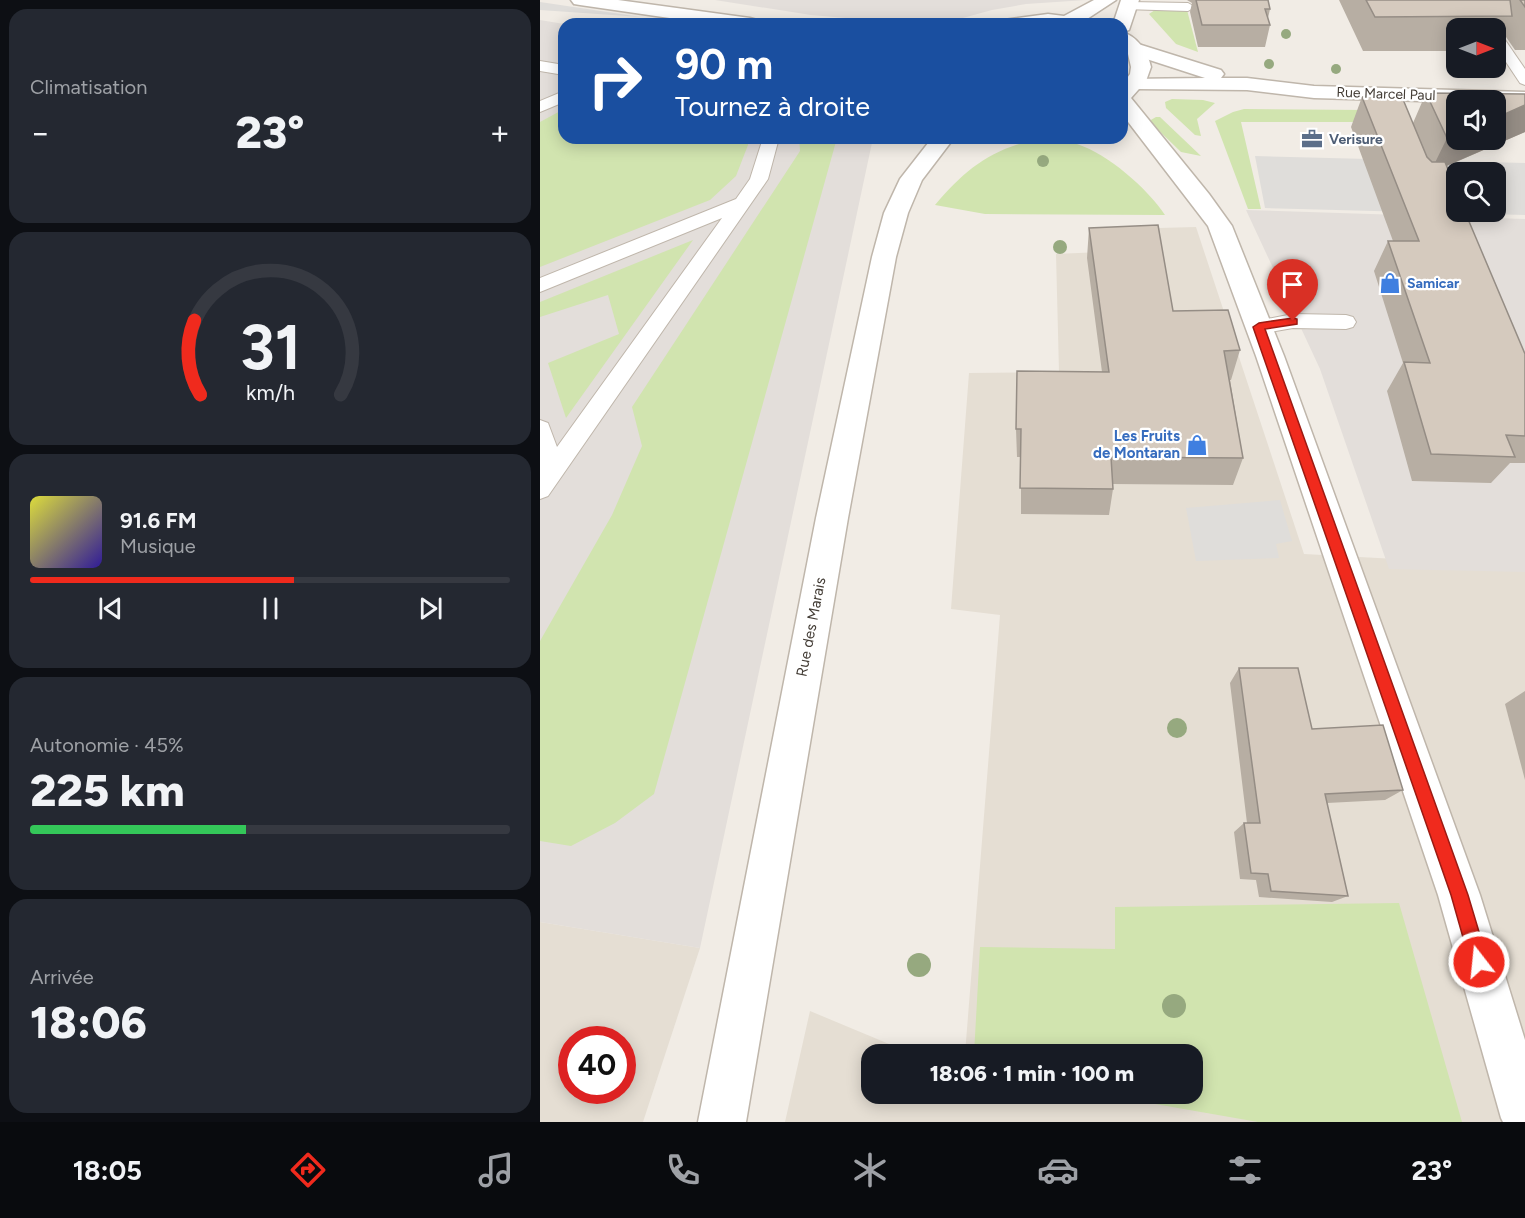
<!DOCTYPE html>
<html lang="fr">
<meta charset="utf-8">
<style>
:root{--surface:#171b24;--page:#242831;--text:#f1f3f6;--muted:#9ea1a6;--line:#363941;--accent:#f02a1d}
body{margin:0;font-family:Figtree,sans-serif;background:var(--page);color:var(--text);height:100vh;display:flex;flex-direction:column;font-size:22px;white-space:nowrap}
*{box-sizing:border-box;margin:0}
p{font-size:20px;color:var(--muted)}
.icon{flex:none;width:33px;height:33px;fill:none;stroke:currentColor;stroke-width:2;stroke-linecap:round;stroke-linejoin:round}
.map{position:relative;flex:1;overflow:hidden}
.details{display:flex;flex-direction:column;gap:9px;padding:9px;background:#0d0f14;width:540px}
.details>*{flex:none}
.hud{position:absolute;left:18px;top:18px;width:570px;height:126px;border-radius:18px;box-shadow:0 3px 15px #0003;background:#1a4fa0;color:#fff;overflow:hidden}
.needle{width:39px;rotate:90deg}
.buttons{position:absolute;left:906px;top:18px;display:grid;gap:12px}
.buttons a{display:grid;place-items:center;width:60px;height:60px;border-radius:12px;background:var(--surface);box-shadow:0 3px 15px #0003;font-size:30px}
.speed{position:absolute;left:18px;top:1026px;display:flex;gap:12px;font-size:30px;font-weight:700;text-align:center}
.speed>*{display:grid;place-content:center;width:78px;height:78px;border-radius:50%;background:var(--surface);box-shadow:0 3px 15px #0003;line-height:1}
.speed .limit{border:9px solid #d22;background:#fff;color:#111}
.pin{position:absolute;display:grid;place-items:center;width:51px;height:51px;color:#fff;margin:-62px -26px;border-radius:50% 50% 50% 0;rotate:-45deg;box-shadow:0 0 6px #0007}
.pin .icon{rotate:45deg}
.me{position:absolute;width:66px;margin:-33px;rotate:344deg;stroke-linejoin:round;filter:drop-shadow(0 0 4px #0008)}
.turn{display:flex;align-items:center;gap:21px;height:126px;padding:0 18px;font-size:27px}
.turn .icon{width:78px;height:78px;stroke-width:2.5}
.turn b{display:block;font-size:42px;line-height:51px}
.big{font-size:45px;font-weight:800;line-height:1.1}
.details .widget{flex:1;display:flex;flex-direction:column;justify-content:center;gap:9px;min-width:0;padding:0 21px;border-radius:18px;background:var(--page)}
.details .dial{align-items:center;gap:0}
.dial svg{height:156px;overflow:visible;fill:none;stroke:var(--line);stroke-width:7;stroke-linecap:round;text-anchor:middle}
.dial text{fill:var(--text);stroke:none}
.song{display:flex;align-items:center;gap:18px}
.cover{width:72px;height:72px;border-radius:9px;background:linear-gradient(135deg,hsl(60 70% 55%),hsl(250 70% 35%))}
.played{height:6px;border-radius:3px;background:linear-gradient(90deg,var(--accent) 55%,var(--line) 55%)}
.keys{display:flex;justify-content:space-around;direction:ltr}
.heat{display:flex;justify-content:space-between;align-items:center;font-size:33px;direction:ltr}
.charge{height:9px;border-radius:4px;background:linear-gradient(90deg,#34c759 45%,var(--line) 0)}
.trip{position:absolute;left:321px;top:1044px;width:342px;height:60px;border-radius:18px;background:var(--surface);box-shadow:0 3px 15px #0003;font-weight:800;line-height:60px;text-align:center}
.tabs{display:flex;height:96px;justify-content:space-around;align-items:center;background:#090b0e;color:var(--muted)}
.tabs .icon{width:42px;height:42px}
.tabs .current{color:var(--accent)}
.tabs b{font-size:27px;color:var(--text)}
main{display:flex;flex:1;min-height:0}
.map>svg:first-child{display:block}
.residential{fill:#e5ded3;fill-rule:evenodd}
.industrial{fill:#e3deda}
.green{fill:#d1e4af}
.parking{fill:#dfddda;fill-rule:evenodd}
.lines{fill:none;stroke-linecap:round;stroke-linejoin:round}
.service-casing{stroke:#bfb6ab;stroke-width:2}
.minor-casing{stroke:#bfb6ab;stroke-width:3}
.tertiary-casing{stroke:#bfb6ab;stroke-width:3}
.service{fill:#fff;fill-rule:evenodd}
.minor{fill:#fff;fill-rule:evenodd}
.tertiary{fill:#fff;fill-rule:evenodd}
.tree{fill:#96a97f}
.wall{fill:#b7aea3}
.shaded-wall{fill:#958d85}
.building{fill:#d5cabe;stroke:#958d85;stroke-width:1.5}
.route{fill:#f02a1d;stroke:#9c1b13;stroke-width:1.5}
.labels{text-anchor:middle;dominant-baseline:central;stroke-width:4.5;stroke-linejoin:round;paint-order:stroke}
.far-street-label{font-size:14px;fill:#433c35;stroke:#fff}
.far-service-label{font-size:14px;font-weight:bold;fill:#4e5e75;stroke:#fff;text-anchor:start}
.far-shop-label{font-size:14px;font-weight:bold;fill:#366cbe;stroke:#fff;text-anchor:start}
.shop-label{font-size:15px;font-weight:bold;fill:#366cbe;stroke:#fff;text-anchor:end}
.street-label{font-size:15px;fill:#433c35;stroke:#fff}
</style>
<main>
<section class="details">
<div class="widget"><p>Climatisation</p>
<div class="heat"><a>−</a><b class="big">23°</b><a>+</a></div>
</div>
<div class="widget dial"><svg viewBox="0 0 100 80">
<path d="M14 69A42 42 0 1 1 86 69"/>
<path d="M14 69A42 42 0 0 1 11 31" stroke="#f02a1d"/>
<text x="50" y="56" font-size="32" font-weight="700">31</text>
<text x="50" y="72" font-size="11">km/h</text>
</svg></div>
<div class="widget">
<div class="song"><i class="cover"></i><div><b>91.6 FM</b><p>Musique</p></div></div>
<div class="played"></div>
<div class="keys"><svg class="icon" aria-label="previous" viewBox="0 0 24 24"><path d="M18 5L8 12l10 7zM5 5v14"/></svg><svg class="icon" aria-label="pause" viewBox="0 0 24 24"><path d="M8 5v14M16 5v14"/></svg><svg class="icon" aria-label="next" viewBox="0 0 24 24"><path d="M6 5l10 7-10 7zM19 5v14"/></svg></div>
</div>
<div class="widget"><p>Autonomie · 45%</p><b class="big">225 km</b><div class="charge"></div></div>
<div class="widget"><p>Arrivée</p><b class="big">18:06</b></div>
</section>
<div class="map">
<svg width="985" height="1122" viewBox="0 0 985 1122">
<rect width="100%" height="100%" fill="#f1ece5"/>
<g class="residential">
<polygon points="656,227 764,554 985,566 985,1122 245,1122 270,1011 373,1054 332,1054 332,1094 652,1094 652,1054 425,1054 460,615 411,609 429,373 519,372 516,254 583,251 581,229"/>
<path d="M0 922 160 948 103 1122H0ZM32 1040H82V1090H32Z"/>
</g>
<g class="industrial">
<polygon points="175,0 546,0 486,4 452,10 401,24 375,24 271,15"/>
<polygon points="0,20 24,24 24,138 333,138 160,948 0,922"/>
<polygon points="706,210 985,219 985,572 849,569 780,369"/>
</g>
<g class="green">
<polygon points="615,10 647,10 658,52 636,44 609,14"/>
<polygon points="632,99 663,100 675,103 657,119 661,136 655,135 626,108 625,102"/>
<polygon points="24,109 24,138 207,138 208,145 196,176 170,200 0,267 0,122"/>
<polygon points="704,109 825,110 813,122 701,122 721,209 708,209 675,121 693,112"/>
<polygon points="616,117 620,117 661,156 641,152 609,121"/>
<polygon points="259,138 297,138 114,794 75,823 31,846 0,841 0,641 72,515 102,446 92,407 260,151"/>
<path d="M490 141C505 143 523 140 537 144 568 154 607 188 625 215L445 214 395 205C423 172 448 151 490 141Z"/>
<polygon points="153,240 26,418 8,363 79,334 68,295 0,317 0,302"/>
<polygon points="859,903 922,1122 718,1122 558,1094 652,1094 652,1054 434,1054 440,947 575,949 575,907"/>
</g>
<g class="parking">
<polygon points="0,2 101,17 0,10"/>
<path d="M715 156 985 163V215L725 208ZM916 172H956V212H916Z"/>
<polygon points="740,500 752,541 736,544 739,558 656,561 646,508"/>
</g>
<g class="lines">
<defs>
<g id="service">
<polygon points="589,2 648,3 655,7 648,11 584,9 582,6 584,3"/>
<polygon points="956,33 961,34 985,69 985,85 980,83 956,47"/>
<polygon points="0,61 24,65 24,75 0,71"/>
<polygon points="24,91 24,102 0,112 0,101"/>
<polygon points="223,138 239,138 228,179 8,496 0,499 0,420 8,423 17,447 182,218 0,292 0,278 196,199 210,179"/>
<polygon points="753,314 806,315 813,317 816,322 813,327 806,329 753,328 719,334 712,332 709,327 712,322"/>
</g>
<polygon id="minor" points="595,43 681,70 684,74 681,78 707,78 774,86 985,92 985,104 956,103 956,100 916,102 774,98 707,90 596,89 589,87 586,83 589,79 665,78 588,53 585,49 588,45"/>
<g id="tertiary">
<polygon points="31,0 78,0 210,18 217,20 219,24 171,24 40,5 34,4"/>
<polygon points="554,0 576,0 547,19 553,20 555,24 462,24 464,20 508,14 524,16"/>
<polygon points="581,0 599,0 589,30 582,32 582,24 573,24"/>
<path d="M582 32C597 36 608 52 611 67L606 81 591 98 669 194 692 226 744 356 940 895 985 1040V1122H963L961 1118 898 895 716 356 668 226 582 114V85L590 74 591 67 588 54 582 47Z"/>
<polygon points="392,138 414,138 382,180 368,213 356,257 308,518 206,1122 158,1122 276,518 332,257 344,213 360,179"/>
</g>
</defs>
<use href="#service" class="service-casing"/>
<use href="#minor" class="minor-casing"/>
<use href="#tertiary" class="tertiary-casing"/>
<use href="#service" class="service"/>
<use href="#minor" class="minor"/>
<use href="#tertiary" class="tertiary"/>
</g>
<g class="tree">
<circle cx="746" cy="34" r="5"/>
<circle cx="729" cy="64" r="5"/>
<circle cx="796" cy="69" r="5"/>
<circle cx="503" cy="161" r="6"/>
<circle cx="520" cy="247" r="7"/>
<circle cx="637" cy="728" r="10"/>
<circle cx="379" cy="965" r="12"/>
<circle cx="634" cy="1006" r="12"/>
</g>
<g class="wall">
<polygon points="647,0 728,0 730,9 728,18 730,25 725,47 658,47 650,12 652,3"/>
<polygon points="799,0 985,0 985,50 975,50 964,34 956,50 956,28 916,28 916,51 823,51"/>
<polygon points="886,93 985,132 907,166 985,436 985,463 970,463 951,483 872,481 847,391 863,363 834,271 848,241 853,241 811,127 822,97 873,123"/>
<polygon points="549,228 633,311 700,350 691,380 690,380 703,458 693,485 572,484 573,489 569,515 481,514 481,457 477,457 476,429 562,372 547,258"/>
<polygon points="699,668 772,729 863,790 845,800 787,803 808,896 792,902 719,897 716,880 700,879 694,832 704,823 707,823 690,683"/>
<polygon points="985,691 985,780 965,704"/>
</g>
<polygon class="shaded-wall" points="985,105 985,132 890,173 907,138 916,134 916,140 956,140 956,118"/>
<g class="building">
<polygon points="656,0 728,0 730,9 725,9 730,25 662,25"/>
<polygon points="826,0 970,0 972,16 835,17"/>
<polygon points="980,0 985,0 985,7"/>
<polygon points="886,93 985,94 985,105 956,118 956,100 916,100 916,134 907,138"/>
<polygon points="822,97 862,97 887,157 892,162 905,162 916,190 916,212 925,212 985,354 985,436 966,435 975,457 891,454 864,362 890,363 848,241 879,241"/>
<polygon points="618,225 633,311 688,310 700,350 684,351 703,458 571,457 573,489 480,488 481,429 476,429 477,371 569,372 549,228"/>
<polygon points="699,668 758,668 772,729 843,725 863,790 785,794 808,896 731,891 728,874 711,873 704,823 720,823"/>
</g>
<polygon class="route" points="753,318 757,319 757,324 725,329 928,895 948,962 945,968 939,971 933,968 930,962 911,895 713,327 719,323"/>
<defs>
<symbol id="office-bare" viewBox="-9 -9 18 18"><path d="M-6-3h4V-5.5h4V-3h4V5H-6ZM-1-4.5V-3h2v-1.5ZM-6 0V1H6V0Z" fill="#5c6f8a" stroke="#fff" stroke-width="2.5" paint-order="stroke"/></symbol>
<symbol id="shop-bare" viewBox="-9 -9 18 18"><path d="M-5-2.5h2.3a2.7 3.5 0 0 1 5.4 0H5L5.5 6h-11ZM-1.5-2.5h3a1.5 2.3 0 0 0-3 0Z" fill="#3f7fe0" stroke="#fff" stroke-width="2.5" paint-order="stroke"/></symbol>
</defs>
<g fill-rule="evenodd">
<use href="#office-bare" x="757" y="124" width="30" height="30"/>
<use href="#shop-bare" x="835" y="268" width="30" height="30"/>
<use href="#shop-bare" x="642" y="430" width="30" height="30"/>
</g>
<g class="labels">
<g class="far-street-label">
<text transform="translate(846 94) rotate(2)">Rue Marcel Paul</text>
</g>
<g class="far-service-label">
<text x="789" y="139">Verisure</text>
</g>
<g class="far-shop-label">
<text x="867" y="283">Samicar</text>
</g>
<g class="shop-label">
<text x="640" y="436">Les Fruits<tspan x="640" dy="17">de Montaran</tspan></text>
</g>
<g class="street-label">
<text transform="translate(271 627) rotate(-79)">Rue des Marais</text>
</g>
</g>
</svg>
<div class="buttons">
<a><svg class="needle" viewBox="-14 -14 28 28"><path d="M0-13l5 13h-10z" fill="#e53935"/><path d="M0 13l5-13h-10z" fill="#9ea1a6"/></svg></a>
<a><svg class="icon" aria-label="sound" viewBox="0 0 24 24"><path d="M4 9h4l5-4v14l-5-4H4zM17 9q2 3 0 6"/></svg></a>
<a><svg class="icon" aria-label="search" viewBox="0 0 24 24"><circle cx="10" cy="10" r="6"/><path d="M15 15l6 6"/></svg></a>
</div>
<div class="speed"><div class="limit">40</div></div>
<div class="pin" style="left:753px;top:321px;background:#d93025"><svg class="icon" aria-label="arrive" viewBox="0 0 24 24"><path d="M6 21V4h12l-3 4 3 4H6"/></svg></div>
<svg class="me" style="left:939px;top:962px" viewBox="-20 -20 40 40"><circle r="17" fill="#f02a1d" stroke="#fff" stroke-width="3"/><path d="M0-11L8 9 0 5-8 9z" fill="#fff"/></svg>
<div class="trip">18:06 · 1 min · 100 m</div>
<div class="hud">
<div class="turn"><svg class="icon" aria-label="right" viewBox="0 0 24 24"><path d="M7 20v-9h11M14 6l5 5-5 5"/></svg><div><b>90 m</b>Tournez à droite</div></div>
</div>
</div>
</main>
<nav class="tabs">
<b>18:05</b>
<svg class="icon current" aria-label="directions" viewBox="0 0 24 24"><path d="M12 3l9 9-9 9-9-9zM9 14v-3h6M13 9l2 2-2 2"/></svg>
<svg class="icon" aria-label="music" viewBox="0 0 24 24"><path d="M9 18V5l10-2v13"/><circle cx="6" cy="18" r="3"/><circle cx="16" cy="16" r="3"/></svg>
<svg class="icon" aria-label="phone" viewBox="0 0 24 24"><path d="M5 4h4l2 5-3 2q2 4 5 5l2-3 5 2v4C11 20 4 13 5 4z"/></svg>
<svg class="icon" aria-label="climate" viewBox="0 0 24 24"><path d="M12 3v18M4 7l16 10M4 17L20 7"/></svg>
<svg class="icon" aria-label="car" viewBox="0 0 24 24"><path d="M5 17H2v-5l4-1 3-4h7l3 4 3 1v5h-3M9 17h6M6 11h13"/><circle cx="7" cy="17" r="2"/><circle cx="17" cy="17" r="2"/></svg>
<svg class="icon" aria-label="filters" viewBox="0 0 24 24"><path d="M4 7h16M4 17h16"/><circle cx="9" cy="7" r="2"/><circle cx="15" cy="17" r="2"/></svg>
<b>23°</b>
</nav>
